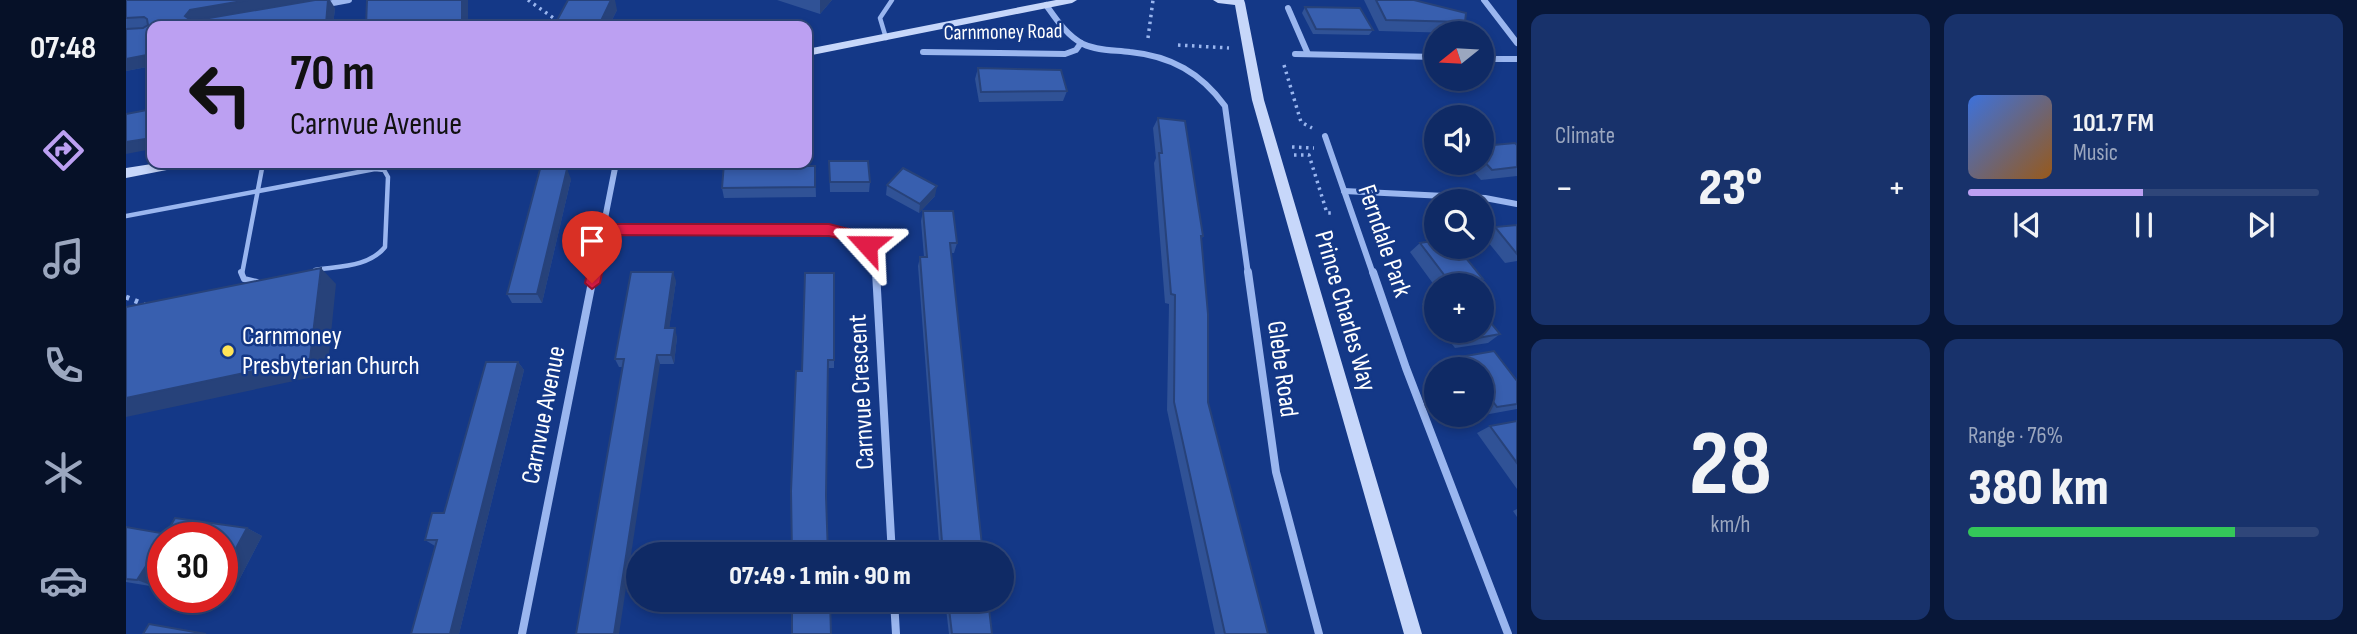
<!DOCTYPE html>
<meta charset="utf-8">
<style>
:root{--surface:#0f2a65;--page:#18326b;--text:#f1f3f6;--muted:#9ba7bf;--line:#2f4679;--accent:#bca0f2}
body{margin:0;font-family:"Sofia Sans Condensed",sans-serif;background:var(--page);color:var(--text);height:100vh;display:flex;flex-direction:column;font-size:26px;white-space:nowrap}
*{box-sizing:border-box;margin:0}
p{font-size:23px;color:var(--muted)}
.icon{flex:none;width:38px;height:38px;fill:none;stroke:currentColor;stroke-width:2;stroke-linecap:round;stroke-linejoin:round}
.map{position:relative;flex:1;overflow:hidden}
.panel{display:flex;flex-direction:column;gap:14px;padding:14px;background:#081738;width:840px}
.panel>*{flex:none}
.banner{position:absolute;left:21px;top:21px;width:665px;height:147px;border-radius:14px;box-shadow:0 4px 10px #0003,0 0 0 2px var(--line);background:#bca0f2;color:#111;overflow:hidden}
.needle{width:46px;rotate:252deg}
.tools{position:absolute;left:1298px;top:21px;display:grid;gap:14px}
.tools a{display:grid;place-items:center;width:70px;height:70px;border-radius:50%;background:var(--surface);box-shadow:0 4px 10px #0003,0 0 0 2px var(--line);font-size:35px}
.speed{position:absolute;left:21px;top:522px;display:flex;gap:14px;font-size:35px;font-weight:700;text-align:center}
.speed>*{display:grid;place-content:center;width:91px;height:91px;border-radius:50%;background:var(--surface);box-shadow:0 4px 10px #0003,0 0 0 2px var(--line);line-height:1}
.speed .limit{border:10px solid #d22;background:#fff;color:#111}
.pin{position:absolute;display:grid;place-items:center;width:60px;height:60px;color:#fff;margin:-72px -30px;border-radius:50% 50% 50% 0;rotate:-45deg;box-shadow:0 0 7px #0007}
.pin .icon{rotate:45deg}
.me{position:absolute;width:77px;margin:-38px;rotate:294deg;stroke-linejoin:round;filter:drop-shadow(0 0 5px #0008)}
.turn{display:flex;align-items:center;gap:24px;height:147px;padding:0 28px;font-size:32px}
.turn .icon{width:91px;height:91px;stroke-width:2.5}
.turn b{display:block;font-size:49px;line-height:60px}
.big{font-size:52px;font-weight:800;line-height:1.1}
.panel .widget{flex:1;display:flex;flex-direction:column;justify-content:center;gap:10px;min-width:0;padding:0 24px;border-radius:14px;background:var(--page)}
.panel .dial{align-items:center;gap:0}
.dial b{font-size:91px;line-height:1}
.song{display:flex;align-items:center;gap:21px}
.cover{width:84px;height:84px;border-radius:10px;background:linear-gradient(135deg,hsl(220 70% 55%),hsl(30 70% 35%))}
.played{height:7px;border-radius:4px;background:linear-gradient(90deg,var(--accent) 50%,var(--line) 50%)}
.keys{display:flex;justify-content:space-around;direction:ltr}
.heat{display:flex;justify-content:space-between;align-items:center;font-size:38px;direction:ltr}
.charge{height:10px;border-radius:5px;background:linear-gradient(90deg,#34c759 76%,var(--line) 0)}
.panel .tiles{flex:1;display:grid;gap:14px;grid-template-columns:repeat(2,1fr)}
.trip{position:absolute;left:500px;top:542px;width:388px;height:70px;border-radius:35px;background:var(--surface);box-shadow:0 4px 10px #0003,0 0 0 2px var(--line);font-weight:800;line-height:70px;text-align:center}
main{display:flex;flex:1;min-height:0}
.menu{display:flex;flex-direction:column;width:126px;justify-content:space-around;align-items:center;background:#061128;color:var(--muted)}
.menu .icon{width:49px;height:49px}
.menu .on{color:var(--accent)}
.menu b{font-size:32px;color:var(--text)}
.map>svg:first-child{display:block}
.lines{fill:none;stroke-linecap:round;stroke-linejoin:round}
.path-far1{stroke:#9ab6ef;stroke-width:3.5;stroke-dasharray:2.5 4.5;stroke-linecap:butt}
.path{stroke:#9ab6ef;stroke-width:5;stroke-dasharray:3.5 6;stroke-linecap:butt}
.lane-far1{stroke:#9ab6ef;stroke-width:4.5}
.lane{stroke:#9ab6ef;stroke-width:6}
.street-far1{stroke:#9ab6ef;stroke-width:6}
.street{stroke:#9ab6ef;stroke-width:8}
.secondary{fill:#c7d7fa;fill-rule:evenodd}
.wall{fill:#305296}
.shaded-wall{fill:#27427a}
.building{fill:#385faf;stroke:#27427a;stroke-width:2}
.route{fill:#e11d48;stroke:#92132f;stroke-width:2}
.poi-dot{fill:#ffe458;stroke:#143887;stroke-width:2.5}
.labels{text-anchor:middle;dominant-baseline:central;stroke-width:5;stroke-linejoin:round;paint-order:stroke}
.far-street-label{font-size:21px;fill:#fff;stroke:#143887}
.street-label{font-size:26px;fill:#fff;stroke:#143887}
.poi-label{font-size:26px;fill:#fff;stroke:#143887;text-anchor:start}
</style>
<main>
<nav class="menu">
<b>07:48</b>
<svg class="icon on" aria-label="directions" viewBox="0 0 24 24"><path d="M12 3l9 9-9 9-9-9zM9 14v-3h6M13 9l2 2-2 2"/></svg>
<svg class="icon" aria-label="music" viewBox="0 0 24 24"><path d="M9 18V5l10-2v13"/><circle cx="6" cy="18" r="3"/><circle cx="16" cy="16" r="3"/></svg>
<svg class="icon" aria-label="phone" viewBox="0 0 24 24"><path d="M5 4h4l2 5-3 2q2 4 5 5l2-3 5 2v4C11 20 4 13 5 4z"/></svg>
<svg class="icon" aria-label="climate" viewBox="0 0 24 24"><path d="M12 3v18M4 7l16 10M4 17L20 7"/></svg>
<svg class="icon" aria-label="car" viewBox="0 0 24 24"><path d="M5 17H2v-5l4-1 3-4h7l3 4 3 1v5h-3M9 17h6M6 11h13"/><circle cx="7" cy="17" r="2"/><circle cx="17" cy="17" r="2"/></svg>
</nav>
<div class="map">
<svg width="1391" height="634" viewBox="0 0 1391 634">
<rect width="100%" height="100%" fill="#143887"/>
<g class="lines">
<g class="path-far1">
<polyline points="402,0 436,24 435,26"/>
<polyline points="1022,38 1027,0"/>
<polyline points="1052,45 1103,48"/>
<polyline points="1158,65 1175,122 1186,128"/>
<polyline points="1166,147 1188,148"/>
<polyline points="1168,155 1183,155 1201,213 1208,213"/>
</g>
<polyline class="path" points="0,297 22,306"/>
<g class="lane-far1">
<polyline points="760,38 754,18 766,0"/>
<path d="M0 216 249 169 258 170 262 177 259 247C243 267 213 266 189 270"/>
<polyline points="116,274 137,163"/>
</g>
<polyline class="lane" points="115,272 118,279 131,282"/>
<g class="street-far1">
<polyline points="1358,0 1391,43"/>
<polyline points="196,5 223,0"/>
<path d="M920 5C930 19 941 36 957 44 971 51 989 50 1004 52 1045 56 1075 73 1099 106L1122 274"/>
<polyline points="1162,8 1182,54"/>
<polyline points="797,52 939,54 950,50 955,43"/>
<polyline points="1169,54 1311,57"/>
<polyline points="1356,59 1391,59"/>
<polyline points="1199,136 1247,274"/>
<polyline points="1218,191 1359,198 1391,204"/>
<path d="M477 229 703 230C730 237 745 245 751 274"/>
<polyline points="468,274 490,163"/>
</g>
<g class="street">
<polyline points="750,272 766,555"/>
<polyline points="1122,272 1150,472 1193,634"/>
<polyline points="1247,272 1280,368 1382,634"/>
<polyline points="768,600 770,634"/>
<polyline points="396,634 468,272"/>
</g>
<g class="secondary">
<polygon points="930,0 951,0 946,3 681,56 681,49"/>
<polygon points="1087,0 1118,0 1119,3 1138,100 1296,634 1278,634 1126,100 1109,5 1092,3"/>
<polygon points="32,163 62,163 56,167 0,178 0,168"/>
</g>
</g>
<g class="wall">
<polygon points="0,0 209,8 207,26 26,26 26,66 0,71 0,29 18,28 0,28"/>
<polygon points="651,0 706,0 694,14"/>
<polygon points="1238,0 1288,0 1339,22 1330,33 1253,31"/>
<polygon points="1179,7 1247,30 1243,35 1187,34 1176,13"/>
<polygon points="491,10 483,26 428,26"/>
<polygon points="852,68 941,91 937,101 853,102 849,79"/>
<polygon points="1032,118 1077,236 1075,240 1082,402 1142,634 1089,634 1041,410 1043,304 1039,303 1028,163 1030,158 1027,128"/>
<polygon points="1391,145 1391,176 1355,180 1340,163 1356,163 1356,146"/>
<polygon points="703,161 744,182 743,192 704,192"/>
<polygon points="598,163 638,163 638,166 689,166 690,197 598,198 596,188"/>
<polygon points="445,179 416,303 386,303 381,294"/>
<polygon points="761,185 809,196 793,213 760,195"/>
<polygon points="797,211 831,243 828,253 825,253 857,555 814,555 792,266 794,257 798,257 795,221"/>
<polygon points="1391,225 1391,261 1379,263 1358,237 1369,227"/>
<polygon points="1294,243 1357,279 1349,285 1311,285 1311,289 1284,252"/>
<polygon points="708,273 708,368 702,368"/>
<polygon points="550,281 543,328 551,337 548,364 534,364 486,433 497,367 493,367 489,359"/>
<polygon points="1307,294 1311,294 1311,323 1296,304"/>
<polygon points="1316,331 1356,331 1374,334 1362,343 1329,348"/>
<polygon points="1334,357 1391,381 1391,409 1358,415 1356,412 1356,369 1325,369 1322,365"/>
<polygon points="392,362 398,370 333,634 285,634 309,546 299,540 318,513"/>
<polygon points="1391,421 1391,489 1351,433 1364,426"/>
<polygon points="1391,509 1391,517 1387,511"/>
<polygon points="0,527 40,534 121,528 136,536 112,582 96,580 96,537 37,537 37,576 30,587 0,582"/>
<polygon points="819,600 862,600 866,634 823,634"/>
</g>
<g class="shaded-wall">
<polygon points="122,0 190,0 67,26 59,16 64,10"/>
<polygon points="202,0 204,0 209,8 207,26 186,26"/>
<rect x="336" y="0" width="6" height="26"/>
<polygon points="485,0 489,0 491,10 483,26 475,26 474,23"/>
<polygon points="694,0 706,0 694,14"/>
<polygon points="26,54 26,66 0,71 0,59"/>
<polygon points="26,138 26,149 0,154 0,142"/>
<polygon points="441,169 445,179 416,303 411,294"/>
<polygon points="811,186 809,196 793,213 794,204"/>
<polygon points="195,268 210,284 201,374 0,417 0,398"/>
<polygon points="547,272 550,281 542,337 539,328"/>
<polygon points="549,328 551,337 548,364 545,355"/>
<polygon points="531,355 534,364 493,634 488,634"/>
<polygon points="392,362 398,370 333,634 324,634"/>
<polygon points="121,528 136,536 112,582 96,576 96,574"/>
<polygon points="20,566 37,571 37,576 30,587 11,580"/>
</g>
<g class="building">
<polygon points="0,0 122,0 64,10 59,16 66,21 189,0 202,0 200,24 186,26 26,26 26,54 0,59 0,29 17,28 22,25 21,19 18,17 0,18"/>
<polygon points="241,0 336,0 336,26 240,26"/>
<polygon points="442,0 485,0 474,23 461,21 461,26 428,26"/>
<polygon points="1250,0 1288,0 1340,13 1339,22 1260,20"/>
<polygon points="1179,7 1234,8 1247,30 1190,29"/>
<polygon points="852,68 935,70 941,91 855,92"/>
<polygon points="26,109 26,138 0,142 0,114"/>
<polygon points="1032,118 1059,121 1077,236 1075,236 1082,314 1082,402 1142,634 1099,634 1048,402 1049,295 1045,294 1033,153 1036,153"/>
<polygon points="1389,143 1391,145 1391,167 1366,170 1356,159 1356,146"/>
<polygon points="703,161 742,161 744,182 704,182"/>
<polygon points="598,163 638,163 637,166 689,166 689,187 596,188"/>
<polygon points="777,168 811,186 794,204 761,185"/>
<polygon points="414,169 441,169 411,294 381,294"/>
<polygon points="797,211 827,211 831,243 824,243 857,555 817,555 794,257 801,257"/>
<polygon points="1391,225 1391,254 1369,227"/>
<polygon points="1311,240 1311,247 1331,247 1357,279 1325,284 1294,243"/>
<polygon points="195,268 184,359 0,398 0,307"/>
<polygon points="505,272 547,272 539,328 549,328 545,355 531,355 488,634 450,634 498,359 489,359"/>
<polygon points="679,273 708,273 708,360 702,360 700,496 702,555 666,555 665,491 670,371 676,371"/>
<polygon points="1356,312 1374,334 1341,340 1334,331 1356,331"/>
<polygon points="1368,351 1391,381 1391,404 1371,407 1356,387 1356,369 1344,369 1334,357"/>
<polygon points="360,362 392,362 324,634 285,634 311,540 299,540 306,513 318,513"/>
<polygon points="1391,421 1391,463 1364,426"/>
<polygon points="49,518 121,528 96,574 96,537 37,537 37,568 20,566 11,580 0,579 0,527 40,534"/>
<polygon points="666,600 704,600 705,634 666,634"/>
<polygon points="822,600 862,600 866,634 826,634"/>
<polygon points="23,624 80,634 17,634"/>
</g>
<polygon class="route" points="477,224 703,224 730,231 748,245 741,251 721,240 703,236 484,235 474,283 466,289 459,283 470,229"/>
<circle class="poi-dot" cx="102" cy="351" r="7"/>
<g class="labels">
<g class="far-street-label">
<text transform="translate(877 32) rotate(-1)">Carnmoney Road</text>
</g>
<g class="street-label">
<text transform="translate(1258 241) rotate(71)">Ferndale Park</text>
<text transform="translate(1219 311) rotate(74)">Prince Charles Way</text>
<text transform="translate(1156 369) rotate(82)">Glebe Road</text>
<text transform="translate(736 392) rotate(-93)">Carnvue Crescent</text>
<text transform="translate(418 415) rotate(-79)">Carnvue Avenue</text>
</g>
<g class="poi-label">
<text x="116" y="336">Carnmoney<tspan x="116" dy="30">Presbyterian Church</tspan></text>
</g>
</g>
</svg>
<div class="tools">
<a><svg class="needle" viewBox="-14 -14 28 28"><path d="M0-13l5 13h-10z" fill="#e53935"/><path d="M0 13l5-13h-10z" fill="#9ba7bf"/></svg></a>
<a><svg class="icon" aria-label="sound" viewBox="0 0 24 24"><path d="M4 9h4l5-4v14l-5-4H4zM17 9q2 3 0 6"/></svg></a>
<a><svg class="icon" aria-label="search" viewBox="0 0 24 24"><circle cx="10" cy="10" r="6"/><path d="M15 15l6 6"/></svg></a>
<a>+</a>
<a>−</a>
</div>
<div class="speed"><div class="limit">30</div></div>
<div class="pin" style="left:466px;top:283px;background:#d93025"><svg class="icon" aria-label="arrive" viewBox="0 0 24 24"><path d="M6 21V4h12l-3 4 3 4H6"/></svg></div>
<svg class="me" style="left:741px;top:245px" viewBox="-20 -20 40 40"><path d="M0-17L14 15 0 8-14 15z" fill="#e11d48" stroke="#fff" stroke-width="4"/></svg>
<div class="trip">07:49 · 1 min · 90 m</div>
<div class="banner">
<div class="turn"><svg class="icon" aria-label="left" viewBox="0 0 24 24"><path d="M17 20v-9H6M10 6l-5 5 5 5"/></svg><div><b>70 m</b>Carnvue Avenue</div></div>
</div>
</div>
<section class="panel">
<div class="tiles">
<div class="widget"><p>Climate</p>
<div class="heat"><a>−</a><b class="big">23°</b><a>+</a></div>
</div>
<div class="widget">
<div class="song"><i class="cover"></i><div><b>101.7 FM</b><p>Music</p></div></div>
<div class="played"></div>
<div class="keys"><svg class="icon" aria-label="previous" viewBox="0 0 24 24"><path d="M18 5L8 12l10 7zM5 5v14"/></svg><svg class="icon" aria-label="pause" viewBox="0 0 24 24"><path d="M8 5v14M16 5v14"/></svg><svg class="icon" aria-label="next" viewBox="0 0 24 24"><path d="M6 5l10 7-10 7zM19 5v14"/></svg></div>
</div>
<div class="widget dial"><b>28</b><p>km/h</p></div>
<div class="widget"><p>Range · 76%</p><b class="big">380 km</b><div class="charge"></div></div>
</div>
</section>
</main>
